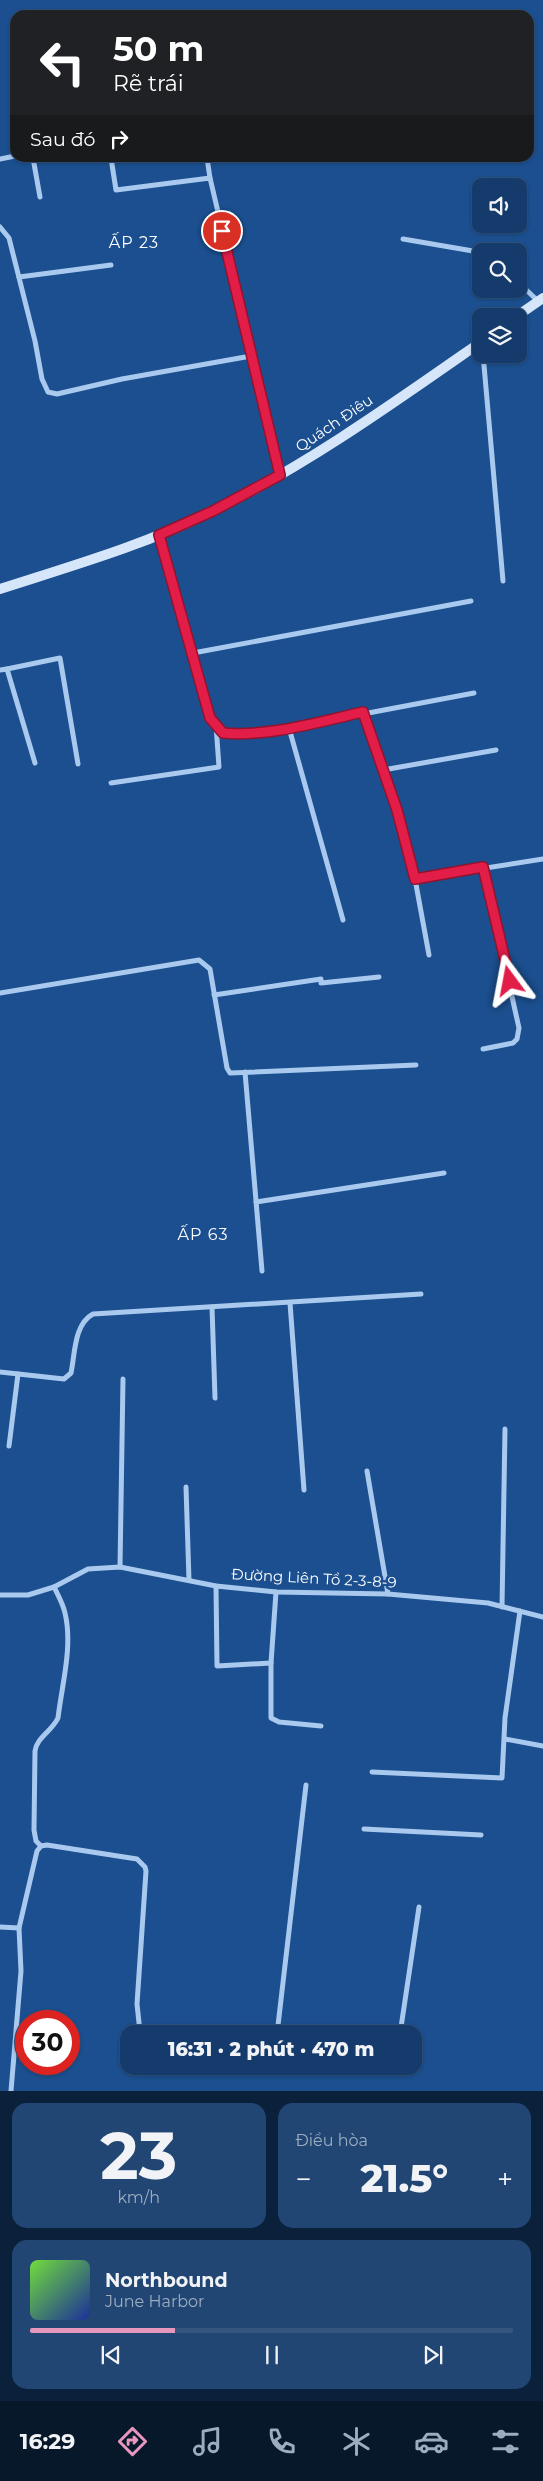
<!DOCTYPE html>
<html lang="vi">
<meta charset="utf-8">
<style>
:root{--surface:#143b6b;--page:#214673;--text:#f1f3f6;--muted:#9dadc1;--line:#33557e;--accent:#e797bd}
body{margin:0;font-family:Montserrat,sans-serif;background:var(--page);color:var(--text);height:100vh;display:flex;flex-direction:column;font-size:19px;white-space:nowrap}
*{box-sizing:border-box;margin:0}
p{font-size:16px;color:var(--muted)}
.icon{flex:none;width:28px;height:28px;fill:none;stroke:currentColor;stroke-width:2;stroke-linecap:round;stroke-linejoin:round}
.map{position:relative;height:2091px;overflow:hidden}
.drawer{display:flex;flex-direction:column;gap:12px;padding:12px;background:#0b203b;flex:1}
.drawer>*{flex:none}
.banner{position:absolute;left:10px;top:10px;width:524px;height:152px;border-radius:15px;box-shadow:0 1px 4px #0004,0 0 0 1px var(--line);background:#202124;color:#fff;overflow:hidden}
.controls{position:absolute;left:472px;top:178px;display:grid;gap:10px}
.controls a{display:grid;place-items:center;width:55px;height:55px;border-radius:10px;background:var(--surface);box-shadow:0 1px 4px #0004,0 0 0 1px var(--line);font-size:25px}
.speed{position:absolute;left:15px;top:2010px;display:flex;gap:10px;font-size:25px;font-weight:700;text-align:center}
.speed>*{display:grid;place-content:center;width:65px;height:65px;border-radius:50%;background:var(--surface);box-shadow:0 1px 4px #0004,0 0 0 1px var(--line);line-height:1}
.speed .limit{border:8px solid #d22;background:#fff;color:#111}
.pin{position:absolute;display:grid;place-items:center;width:42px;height:42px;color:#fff;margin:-21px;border:2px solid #fff;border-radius:50%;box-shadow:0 1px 5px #0007}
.me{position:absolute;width:55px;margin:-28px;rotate:347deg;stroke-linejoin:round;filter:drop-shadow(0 0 4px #0008)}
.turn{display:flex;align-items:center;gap:18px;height:105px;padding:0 20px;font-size:22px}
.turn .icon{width:65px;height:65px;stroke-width:2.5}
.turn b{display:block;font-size:35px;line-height:42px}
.then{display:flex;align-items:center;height:48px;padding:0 20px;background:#0003;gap:10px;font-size:19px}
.big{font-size:38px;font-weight:800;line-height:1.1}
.drawer .card{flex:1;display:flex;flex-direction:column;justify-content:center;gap:8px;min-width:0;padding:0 18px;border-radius:15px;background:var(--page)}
.drawer .dial{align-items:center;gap:0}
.dial b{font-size:65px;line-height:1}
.song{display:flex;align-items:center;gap:15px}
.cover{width:60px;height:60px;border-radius:8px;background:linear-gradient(135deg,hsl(100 70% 55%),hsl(230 70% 35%))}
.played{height:5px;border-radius:2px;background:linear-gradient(90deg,var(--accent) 30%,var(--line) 30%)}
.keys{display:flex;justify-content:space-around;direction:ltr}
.heat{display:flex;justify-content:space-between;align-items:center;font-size:28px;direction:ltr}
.drawer .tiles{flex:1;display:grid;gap:12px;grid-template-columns:1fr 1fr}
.card:last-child{grid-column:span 2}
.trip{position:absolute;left:120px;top:2025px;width:302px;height:50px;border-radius:15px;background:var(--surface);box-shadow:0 1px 4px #0004,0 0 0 1px var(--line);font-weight:800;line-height:50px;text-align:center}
.menu{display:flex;height:80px;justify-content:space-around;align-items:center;background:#08182b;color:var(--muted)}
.menu .icon{width:35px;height:35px}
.menu .current{color:var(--accent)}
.menu b{font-size:22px;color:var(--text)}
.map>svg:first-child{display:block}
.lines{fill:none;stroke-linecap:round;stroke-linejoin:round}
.street{stroke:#a9c9ee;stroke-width:5}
.secondary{stroke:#d6e6fa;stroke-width:10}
.route-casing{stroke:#92132f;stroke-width:12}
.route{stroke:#e11d48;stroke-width:9}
.labels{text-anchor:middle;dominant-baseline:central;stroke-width:5;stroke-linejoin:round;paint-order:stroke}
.street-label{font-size:15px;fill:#fff;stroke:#1b4f8f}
.neighbourhood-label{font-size:16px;letter-spacing:1px;fill:#fff;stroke:#1b4f8f}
</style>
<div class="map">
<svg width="543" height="2091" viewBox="0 0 543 2091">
<rect width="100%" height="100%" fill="#1b4f8f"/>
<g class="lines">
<g class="street">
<polyline points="33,158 40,197"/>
<polyline points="111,158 116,190 210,178 280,475"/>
<polyline points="207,158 210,178"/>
<polyline points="0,159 15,156"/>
<polyline points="0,227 9,238 35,341 42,379 48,392 57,394 122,379 251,356"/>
<polyline points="403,239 473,251 481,257"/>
<polyline points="19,277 111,265"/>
<polyline points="519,283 538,301"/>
<polyline points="483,354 503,581"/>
<polyline points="159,535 210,718 223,733 235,734 289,728 474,693"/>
<polyline points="193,653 471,601"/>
<polyline points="7,669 60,658 78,764"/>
<polyline points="0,670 7,669 35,763"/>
<polyline points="363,712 397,810 415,879 429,955"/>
<polyline points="289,728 343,920"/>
<polyline points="383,770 496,750"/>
<polyline points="111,783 219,767 216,725"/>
<polyline points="415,879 543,859"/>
<polyline points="0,993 199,960 210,969 227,1068 230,1073 416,1065"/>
<polyline points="214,995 321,979 321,983 379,977"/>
<polyline points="483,1049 513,1043 517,1039 519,1028 483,867"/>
<polyline points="245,1072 262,1271"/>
<polyline points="256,1202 444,1173"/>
<polyline points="290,1303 304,1490"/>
<polyline points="212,1307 215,1398"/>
<path d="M0 1372 64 1379 71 1373C75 1354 74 1324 93 1314L421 1294"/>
<polyline points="9,1446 18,1374"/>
<polyline points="367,1471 388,1594"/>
<polyline points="186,1487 189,1580"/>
<polyline points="120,1567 123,1379"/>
<polyline points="216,1586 217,1666 271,1663 271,1718 279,1722 321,1726"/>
<polyline points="0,1595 28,1595 54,1587 88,1569 120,1567 216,1586 276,1592 388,1594 488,1603 543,1617"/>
<polyline points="502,1607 505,1429"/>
<polyline points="271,1663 276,1592"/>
<polyline points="505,1739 543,1746"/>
<polyline points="372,1772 502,1778 505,1718 520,1611"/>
<polyline points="364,1829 481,1835"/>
<path d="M41 1846 36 1841 34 1830 35 1751C37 1737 52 1731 58 1718 62 1684 73 1646 65 1613 63 1604 58 1595 54 1587"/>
<polyline points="0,1927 19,1928 37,1851 41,1846 47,1845 137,1859 145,1867 146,1871 137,2004 140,2032 159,2034"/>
<polyline points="277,2034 306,1785"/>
<polyline points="400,2034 419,1907"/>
<polyline points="11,2091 21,1971 19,1928"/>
</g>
<g class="secondary">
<polyline points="517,316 543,298"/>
<path d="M0 589C71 566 145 545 213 511 307 465 395 402 481 342"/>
</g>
</g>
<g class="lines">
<defs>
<path id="route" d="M222 231 280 475 213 511 159 535 210 718 223 733C269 737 318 722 363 712L397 810 415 879 483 867 510 981"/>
</defs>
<use href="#route" class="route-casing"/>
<use href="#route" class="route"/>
</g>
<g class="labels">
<g class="street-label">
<text transform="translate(334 423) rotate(-34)">Quách Điêu</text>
<text transform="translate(314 1578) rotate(3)">Đường Liên Tổ 2-3-8-9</text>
</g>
<g class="neighbourhood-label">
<text x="134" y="242">ẤP 23</text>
<text x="203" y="1234">ẤP 63</text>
</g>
</g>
</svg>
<div class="controls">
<a><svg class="icon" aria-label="sound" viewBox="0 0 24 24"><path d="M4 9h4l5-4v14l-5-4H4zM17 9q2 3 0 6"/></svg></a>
<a><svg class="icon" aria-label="search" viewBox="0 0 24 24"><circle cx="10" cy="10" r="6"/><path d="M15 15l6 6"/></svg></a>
<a><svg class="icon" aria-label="layers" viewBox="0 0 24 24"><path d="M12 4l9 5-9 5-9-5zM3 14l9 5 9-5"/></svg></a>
</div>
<div class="speed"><div class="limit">30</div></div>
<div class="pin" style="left:222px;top:231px;background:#d93025"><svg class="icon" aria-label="arrive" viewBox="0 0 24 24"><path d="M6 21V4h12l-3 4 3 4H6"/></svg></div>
<svg class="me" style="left:510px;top:981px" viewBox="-20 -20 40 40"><path d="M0-17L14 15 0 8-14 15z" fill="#e11d48" stroke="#fff" stroke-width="4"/></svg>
<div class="trip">16:31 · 2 phút · 470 m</div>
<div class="banner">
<div class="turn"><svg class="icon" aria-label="left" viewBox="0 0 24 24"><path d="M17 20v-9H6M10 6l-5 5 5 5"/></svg><div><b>50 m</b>Rẽ trái</div></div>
<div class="then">Sau đó<svg class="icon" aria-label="right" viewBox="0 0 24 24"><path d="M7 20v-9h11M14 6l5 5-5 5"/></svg></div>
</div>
</div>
<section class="drawer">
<div class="tiles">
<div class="card dial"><b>23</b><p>km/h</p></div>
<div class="card"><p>Điều hòa</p>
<div class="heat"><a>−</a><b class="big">21.5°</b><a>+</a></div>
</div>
<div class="card">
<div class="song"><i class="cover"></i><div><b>Northbound</b><p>June Harbor</p></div></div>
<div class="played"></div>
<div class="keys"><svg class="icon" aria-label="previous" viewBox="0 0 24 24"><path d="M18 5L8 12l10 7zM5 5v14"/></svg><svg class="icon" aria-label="pause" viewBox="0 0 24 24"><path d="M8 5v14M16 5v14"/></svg><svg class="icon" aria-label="next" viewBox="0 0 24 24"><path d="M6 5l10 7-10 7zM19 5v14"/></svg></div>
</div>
</div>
</section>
<nav class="menu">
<b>16:29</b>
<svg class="icon current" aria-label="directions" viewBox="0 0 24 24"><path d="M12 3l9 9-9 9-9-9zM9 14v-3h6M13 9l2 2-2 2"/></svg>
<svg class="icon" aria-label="music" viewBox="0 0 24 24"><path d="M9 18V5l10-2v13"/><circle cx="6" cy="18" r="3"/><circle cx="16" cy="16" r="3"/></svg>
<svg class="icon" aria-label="phone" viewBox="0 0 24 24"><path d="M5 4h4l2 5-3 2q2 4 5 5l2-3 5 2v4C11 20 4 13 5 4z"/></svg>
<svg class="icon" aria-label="climate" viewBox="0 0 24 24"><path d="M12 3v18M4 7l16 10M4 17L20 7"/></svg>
<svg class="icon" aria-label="car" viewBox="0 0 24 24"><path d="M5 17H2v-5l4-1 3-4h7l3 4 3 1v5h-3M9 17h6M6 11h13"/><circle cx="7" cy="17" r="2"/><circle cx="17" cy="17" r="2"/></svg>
<svg class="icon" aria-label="filters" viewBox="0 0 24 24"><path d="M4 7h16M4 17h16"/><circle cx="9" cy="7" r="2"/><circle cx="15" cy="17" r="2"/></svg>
</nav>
